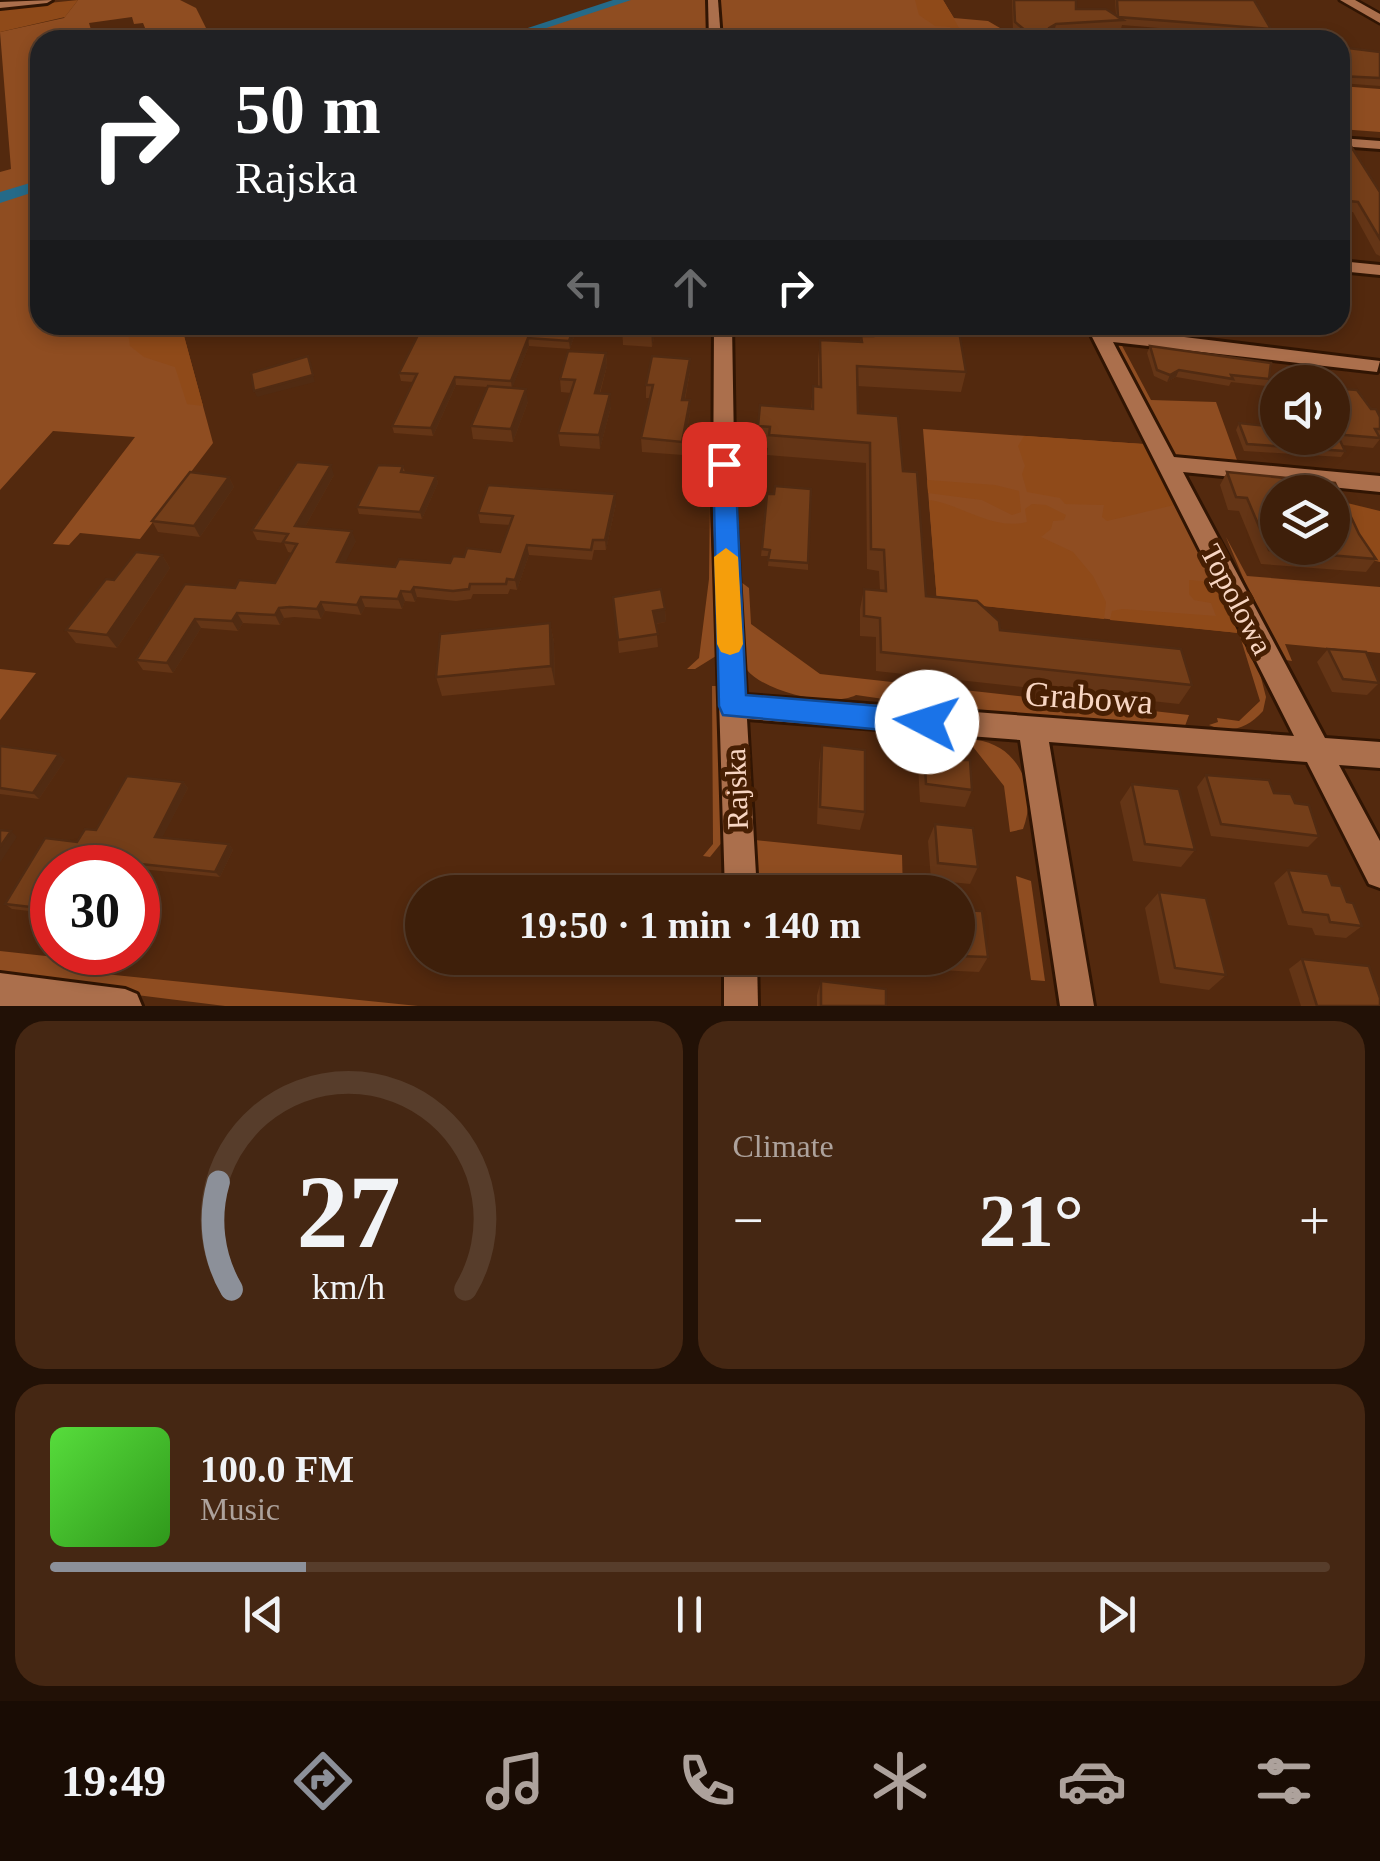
<!DOCTYPE html>
<meta charset="utf-8">
<style>
:root{--surface:#3e1f0a;--page:#452713;--text:#f1f3f6;--muted:#ada29c;--line:#573d2b;--accent:#8c9099}
body{margin:0;font-family:"Times New Roman",serif;background:var(--page);color:var(--text);height:100vh;display:flex;flex-direction:column;font-size:38px;white-space:nowrap}
*{box-sizing:border-box;margin:0}
p{font-size:32px;color:var(--muted)}
.icon{flex:none;width:55px;height:55px;fill:none;stroke:currentColor;stroke-width:2;stroke-linecap:round;stroke-linejoin:round}
.map{position:relative;height:1006px;overflow:hidden}
.drawer{display:flex;flex-direction:column;gap:15px;padding:15px;background:#221106;flex:1}
.drawer>*{flex:none}
.banner{position:absolute;left:30px;top:30px;width:1320px;height:305px;border-radius:30px;box-shadow:0 5px 15px #0003,0 0 0 2px var(--line);background:#202124;color:#fff;overflow:hidden}
.buttons{position:absolute;left:1260px;top:365px;display:grid;gap:20px}
.buttons a{display:grid;place-items:center;width:90px;height:90px;border-radius:50%;background:var(--surface);box-shadow:0 5px 15px #0003,0 0 0 2px var(--line);font-size:50px}
.speed{position:absolute;left:30px;top:845px;display:flex;gap:20px;font-size:50px;font-weight:700;text-align:center}
.speed>*{display:grid;place-content:center;width:130px;height:130px;border-radius:50%;background:var(--surface);box-shadow:0 5px 15px #0003,0 0 0 2px var(--line);line-height:1}
.speed .limit{border:15px solid #d22;background:#fff;color:#111}
.pin{position:absolute;display:grid;place-items:center;width:85px;height:85px;color:#fff;margin:-42px;border-radius:20px;box-shadow:0 5px 15px #0006}
.me{position:absolute;width:110px;margin:-55px;rotate:275deg;stroke-linejoin:round;filter:drop-shadow(0 0 8px #0008)}
.turn{display:flex;align-items:center;gap:35px;height:210px;padding:0 40px;font-size:45px}
.turn .icon{width:130px;height:130px;stroke-width:2.5}
.turn b{display:block;font-size:70px;line-height:85px}
.lanes{display:flex;align-items:center;height:95px;padding:0 40px;background:#0003;justify-content:center;gap:50px;direction:ltr}
.lanes .off{opacity:.35}
.big{font-size:75px;font-weight:800;line-height:1.1}
.drawer .widget{flex:1;display:flex;flex-direction:column;justify-content:center;gap:15px;min-width:0;padding:0 35px;border-radius:30px;background:var(--page)}
.drawer .dial{align-items:center;gap:0}
.dial svg{height:260px;overflow:visible;fill:none;stroke:var(--line);stroke-width:7;stroke-linecap:round;text-anchor:middle}
.dial text{fill:var(--text);stroke:none}
.song{display:flex;align-items:center;gap:30px}
.cover{width:120px;height:120px;border-radius:15px;background:linear-gradient(135deg,hsl(110 70% 55%),hsl(110 70% 35%))}
.played{height:10px;border-radius:5px;background:linear-gradient(90deg,var(--accent) 20%,var(--line) 20%)}
.keys{display:flex;justify-content:space-around;direction:ltr}
.heat{display:flex;justify-content:space-between;align-items:center;font-size:55px;direction:ltr}
.drawer .tiles{flex:1;display:grid;gap:15px;grid-template-columns:1fr 1fr}
.widget:last-child{grid-column:span 2}
.trip{position:absolute;left:405px;top:875px;width:570px;height:100px;border-radius:50px;background:var(--surface);box-shadow:0 5px 15px #0003,0 0 0 2px var(--line);font-weight:800;line-height:100px;text-align:center}
.tab-bar{display:flex;height:160px;justify-content:space-around;align-items:center;background:#190c04;color:var(--muted)}
.tab-bar .icon{width:70px;height:70px}
.tab-bar .active{color:var(--accent)}
.tab-bar b{font-size:45px;color:var(--text)}
.map>svg:first-child{display:block}
.green{fill:#8f4d21}
.forest{fill:#8f4a19}
.lines{fill:none;stroke-linecap:round;stroke-linejoin:round}
.canal{fill:#256a88;fill-rule:evenodd}
.street-casing{stroke:#311503;stroke-width:6}
.secondary-casing{stroke:#311503;stroke-width:5}
.street{fill:#ab6f4c;fill-rule:evenodd}
.secondary{fill:#ab6f4c;fill-rule:evenodd}
.wall{fill:#643516}
.shaded-wall{fill:#512b12}
.building{fill:#743e19;stroke:#512b12;stroke-width:2.5;fill-rule:evenodd}
.route{fill:#1a73e8;stroke:#114b97;stroke-width:2.5}
.slow{fill:#f59e0b}
.labels{text-anchor:middle;dominant-baseline:central;stroke-width:10;stroke-linejoin:round;paint-order:stroke}
.street-label{font-size:30px;fill:#f8d6c3;stroke:#471f03}
.near-street-label{font-size:35px;fill:#f8d6c3;stroke:#471f03}
</style>
<div class="map">
<svg width="1380" height="1006" viewBox="0 0 1380 1006">
<rect width="100%" height="100%" fill="#53290e"/>
<g class="green">
<polygon points="78,0 180,0 196,8 212,40 150,40 143,23 134,24 132,17 89,23 94,40 40,40 40,183 0,196 0,172 11,169 0,32 64,18"/>
<polygon points="629,0 708,0 709,40 502,40"/>
<polygon points="717,0 943,0 954,18 988,21 1000,28 995,35 971,31 976,40 719,40"/>
<polygon points="1340,86 1380,89 1380,132 1340,129"/>
<polygon points="40,187 40,325 181,325 213,443 140,539 80,533 69,545 53,544 135,437 53,431 0,490 0,200"/>
<path d="M1084 325 1124 396 1258 666 1266 697 1263 711C1247 729 1229 734 1209 725L1218 722 1217 718 1239 721 1260 701 1239 633 937 601 923 429 1143 444Z"/>
<polygon points="1108,339 1119,340 1151,400 1216,402 1238,463 1172,455"/>
<polygon points="710,503 716,656 695,669 687,669 699,658 709,579"/>
<polygon points="1226,537 1247,576 1380,587 1380,653 1285,644 1292,661 1286,660 1265,630"/>
<path d="M741 582 749 588 751 624 820 674 1189 715 1185 726 1177 729 987 714 856 695C831 708 765 692 747 670Z"/>
<polygon points="0,669 36,673 0,720"/>
<polygon points="712,686 721,686 723,841 710,857 703,856 713,844"/>
<path d="M976 740C1019 745 1038 790 1023 829L1010 832 1004 786 970 743 962 742Z"/>
<polygon points="755,840 902,855 903,892 758,892"/>
<polygon points="1016,876 1031,881 1045,981 1031,980"/>
<polygon points="0,951 110,963 105,974 418,1006 225,1006 0,978"/>
</g>
<g class="forest">
<polygon points="78,0 65,17 0,32 0,8"/>
<polygon points="915,0 943,0 966,40 924,40 940,31 955,33 950,27 935,26 919,15"/>
<polygon points="127,325 181,325 203,406 187,404 175,367 144,357 130,346"/>
<polygon points="1024,436 1144,444 1174,505 1107,521 1102,517 1104,505 1065,504 1060,498 1027,492 1022,474 1025,466 1018,446"/>
<polygon points="927,480 995,485 1019,491 1021,512 1012,515 982,500 928,493"/>
<path d="M929 500C961 504 992 531 1027 522L1025 509 1032 504 1046 505 1066 515 1064 520 1053 521 1051 529 1041 537 1073 552 1093 576 1106 602 1104 619 937 601Z"/>
<polygon points="1343,502 1380,511 1380,562 1372,560"/>
<polygon points="1189,580 1213,582 1239,633 1110,620 1112,611 1122,609 1216,616 1211,603 1194,600 1189,594"/>
</g>
<g class="lines">
<g class="canal">
<polygon points="613,0 631,0 510,40 491,40"/>
<polygon points="40,180 40,190 0,203 0,192"/>
</g>
<defs>
<g id="street">
<polygon points="52,0 47,3 0,8 0,2"/>
<polygon points="708,0 718,0 721,40 709,40"/>
<polygon points="1153,31 1232,40 1048,40 1054,37"/>
<polygon points="1340,138 1380,141 1380,149 1340,146"/>
<polygon points="1340,261 1380,265 1380,275 1340,271"/>
<polygon points="714,325 732,325 735,507 746,695 1294,736 1086,325 1380,361 1377,372 1113,342 1174,457 1380,476 1380,492 1183,472 1325,738 1380,742 1380,768 1339,765 1380,841 1380,888 1369,884 1307,762 1049,742 1094,1006 1060,1006 1020,740 747,719 757,892 725,892 713,507"/>
<polygon points="724,958 757,958 758,1006 724,1006"/>
<polygon points="0,973 125,989 137,994 142,1006 0,1006"/>
</g>
<polygon id="secondary" points="1340,0 1355,0 1380,14 1380,23"/>
</defs>
<use href="#street" class="street-casing"/>
<use href="#secondary" class="secondary-casing"/>
<use href="#street" class="street"/>
<use href="#secondary" class="secondary"/>
</g>
<g class="wall">
<polygon points="1012,0 1076,0 1076,9 1116,15 1115,0 1254,0 1271,29 1268,37 1122,25 1121,29 1053,33 1150,39 1150,40 1024,40 1013,31"/>
<polygon points="1340,47 1380,52 1380,86 1340,83"/>
<polygon points="1340,139 1380,192 1380,256 1376,254 1353,212 1343,212 1340,206"/>
<polygon points="423,325 578,325 570,349 529,346 512,388 528,402 513,442 473,439 471,426 488,387 456,385 433,436 394,433 392,426 413,382 401,381 399,373"/>
<polygon points="622,325 657,325 652,347 623,345"/>
<polygon points="869,325 958,325 966,372 961,392 857,386 858,413 903,471 926,596 1000,630 1192,685 1179,704 876,671 876,637 860,636 860,609 864,589 880,591 879,571 867,569 866,463 767,455 768,448 756,446 758,426 811,409 813,386 818,387 818,360 820,340 860,342 861,336 869,336"/>
<polygon points="1150,346 1269,379 1266,386 1231,382 1229,386 1176,377 1167,382 1154,376 1147,353"/>
<polygon points="606,353 607,366 600,394 611,407 600,449 560,446 558,433 571,393 561,392 560,379"/>
<polygon points="690,372 685,400 690,413 683,455 642,452 641,438 650,398 646,398 646,385"/>
<polygon points="1332,388 1371,409 1380,417 1380,439 1373,448 1342,445 1345,451 1341,457 1244,451 1236,430 1239,423 1332,438"/>
<polygon points="403,466 405,472 436,476 438,483 422,519 359,514 357,507"/>
<polygon points="1227,472 1376,559 1366,572 1261,564 1239,511 1228,510 1220,485"/>
<polygon points="334,475 305,527 356,541 345,562 395,567 450,563 464,557 500,552 510,525 480,523 478,513 616,504 606,550 594,550 592,560 529,555 517,590 510,589 508,594 473,594 471,599 456,601 417,597 415,602 405,601 402,609 365,607 361,615 325,611 321,619 294,617 284,618 280,625 243,623 238,631 201,628 173,673 143,670 136,660 235,588 275,583 292,553 288,552 284,543 257,540 252,530"/>
<polygon points="229,477 234,487 200,537 158,532 152,521"/>
<polygon points="767,494 774,494 808,563 808,570 768,566 769,556 761,556"/>
<polygon points="162,555 170,568 117,648 76,643 66,630 114,580"/>
<polygon points="613,597 665,609 666,622 656,624 658,647 619,653"/>
<polygon points="550,623 554,642 555,685 442,696 436,677"/>
<polygon points="1328,649 1379,683 1367,695 1332,692 1317,662"/>
<polygon points="822,745 865,812 860,830 817,824 819,763"/>
<polygon points="0,746 65,760 39,799 0,794"/>
<polygon points="924,747 963,760 972,790 965,807 920,802 918,765"/>
<polygon points="1206,775 1274,793 1295,803 1319,836 1308,847 1211,836 1197,787"/>
<polygon points="183,782 188,788 162,837 229,844 233,850 220,877 91,864 52,868 46,913 12,909 5,904 77,842"/>
<polygon points="1132,784 1195,850 1181,867 1133,861 1120,802"/>
<polygon points="935,824 978,867 970,884 931,880 928,841"/>
<polygon points="1288,870 1332,885 1347,902 1362,926 1346,938 1315,935 1312,928 1288,925 1274,883"/>
<polygon points="1159,892 1226,975 1209,990 1160,983 1145,908"/>
<polygon points="958,910 988,957 979,972 937,970 936,958 958,958"/>
<polygon points="1302,959 1380,1006 1301,1006 1289,969"/>
<polygon points="821,981 886,1006 817,1006 817,995"/>
</g>
<g class="shaded-wall">
<polygon points="1056,24 1054,33 1046,37 1049,28"/>
<polygon points="575,325 578,325 570,349 569,341"/>
<polygon points="652,325 657,325 652,347 651,328"/>
<polygon points="528,338 529,346 512,389 511,381"/>
<polygon points="606,353 607,366 596,406 595,393"/>
<polygon points="308,356 315,382 257,397 254,391"/>
<polygon points="690,359 690,372 682,413 682,400"/>
<polygon points="1179,370 1176,377 1167,382 1170,375"/>
<polygon points="455,377 456,385 433,436 431,428"/>
<polygon points="526,389 528,402 513,442 511,429"/>
<polygon points="610,394 611,407 600,449 599,435"/>
<polygon points="690,400 690,413 683,455 682,442"/>
<polygon points="331,465 334,475 300,536 295,526"/>
<polygon points="436,476 438,483 422,519 420,512"/>
<polygon points="229,477 234,487 200,537 194,526"/>
<polygon points="615,494 616,504 606,550 605,540"/>
<polygon points="352,531 356,541 341,572 337,562"/>
<polygon points="527,545 529,555 517,590 515,580"/>
<polygon points="162,555 170,568 117,648 107,635"/>
<polygon points="414,587 417,597 415,602 411,592"/>
<polygon points="401,591 405,601 402,609 398,599"/>
<polygon points="361,597 365,607 361,615 357,605"/>
<polygon points="321,602 325,611 321,619 317,609"/>
<polygon points="279,608 284,618 280,625 275,615"/>
<polygon points="665,609 666,622 654,624 653,611"/>
<polygon points="237,613 243,623 238,631 232,621"/>
<polygon points="195,619 201,628 173,673 167,663"/>
<polygon points="550,623 554,642 555,685 551,666"/>
<polygon points="59,754 65,760 39,799 33,793"/>
<polygon points="183,782 188,788 160,842 155,837"/>
<polygon points="11,831 17,837 0,863 0,847"/>
<polygon points="229,844 233,850 220,877 215,872"/>
<polygon points="85,858 91,864 89,868 80,868"/>
<polygon points="52,885 52,901 46,913 39,908"/>
</g>
<g class="building">
<polygon points="1014,0 1076,0 1076,9 1106,9 1123,20 1056,24 1049,28 1047,33 1145,35 1150,39 1037,40 1015,22"/>
<polygon points="1117,0 1254,0 1271,29 1118,17"/>
<polygon points="1340,47 1380,52 1380,78 1340,76"/>
<polygon points="1340,139 1347,140 1380,192 1380,239 1358,202 1349,201 1340,186"/>
<polygon points="423,325 575,325 569,341 528,338 511,381 455,377 431,428 392,426 417,374 399,373"/>
<polygon points="622,325 652,325 651,328"/>
<polygon points="872,325 958,325 966,372 857,366 858,413 898,416 903,471 917,472 926,596 977,601 999,621 1000,630 1181,649 1192,685 881,652 880,618 864,616 864,589 886,591 884,550 871,549 870,443 769,435 770,427 758,426 760,405 813,409 813,386 821,387 820,340 862,342 861,336 873,336"/>
<polygon points="1150,346 1271,363 1269,379 1231,375 1233,379 1179,370 1170,375 1157,370"/>
<polygon points="568,351 606,353 595,393 610,394 599,435 558,433 575,380 560,379"/>
<polygon points="308,356 313,375 254,391 251,373"/>
<polygon points="652,356 690,359 682,400 690,400 682,442 641,438 653,385 646,385"/>
<polygon points="488,386 526,389 511,429 471,426"/>
<polygon points="1332,388 1357,390 1371,409 1376,409 1380,417 1380,429 1375,429 1380,438 1345,435 1332,409"/>
<polygon points="1239,423 1278,427 1278,438 1332,438 1332,431 1336,432 1345,451 1247,444"/>
<polygon points="297,462 331,465 295,526 352,531 337,562 395,567 399,559 450,563 453,556 464,557 467,548 500,552 513,516 478,513 488,485 615,494 605,540 593,540 591,550 527,545 515,580 507,579 506,584 470,584 469,589 453,591 414,587 411,592 401,591 398,599 361,597 357,605 321,602 317,609 290,607 279,608 275,615 237,613 232,621 195,619 167,663 136,660 185,584 235,588 239,580 275,583 297,544 283,542 288,534 252,530"/>
<polygon points="378,465 403,466 401,472 436,476 420,512 357,507"/>
<polygon points="190,472 229,477 194,526 152,521"/>
<path d="M1227 472 1335 483 1359 534 1376 559 1269 550 1247 498 1236 497ZM1278 492H1332V548H1278Z"/>
<polygon points="775,486 811,489 808,563 768,560 770,550 762,549 767,494 774,494"/>
<polygon points="136,552 162,555 107,635 66,630 106,579 114,580"/>
<polygon points="661,589 665,609 653,611 658,634 618,640 613,597"/>
<polygon points="550,623 551,666 436,677 440,634"/>
<polygon points="1328,649 1366,652 1379,683 1343,679"/>
<polygon points="822,745 865,750 865,812 820,807"/>
<polygon points="0,746 59,754 33,793 0,788"/>
<polygon points="924,747 962,752 963,760 970,760 972,790 926,784"/>
<polygon points="1206,775 1269,780 1274,793 1291,794 1295,803 1309,805 1319,836 1221,824"/>
<polygon points="127,776 183,782 155,837 229,844 215,872 85,858 80,868 52,868 52,885 39,908 5,904 45,838 77,842 85,829 96,830"/>
<polygon points="1132,784 1179,789 1195,850 1145,844"/>
<polygon points="935,824 973,828 978,867 938,863"/>
<polygon points="0,830 11,831 0,847"/>
<polygon points="1288,870 1328,874 1332,885 1341,886 1347,902 1353,903 1362,926 1330,922 1328,915 1303,912"/>
<polygon points="815,885 872,892 814,892"/>
<polygon points="1159,892 1206,898 1226,975 1175,968"/>
<polygon points="958,910 982,911 988,957 958,956"/>
<polygon points="1302,959 1369,966 1380,998 1380,1006 1317,1006"/>
<polygon points="821,981 886,989 886,1006 821,1006"/>
</g>
<polygon class="route" points="724,456 735,464 746,695 927,710 937,713 941,722 937,730 927,734 723,715 719,706 713,464"/>
<polygon class="slow" points="726,548 738,557 743,644 739,652 730,655 721,652 717,644 714,557"/>
<g class="labels">
<g class="street-label">
<text transform="translate(1237 599) rotate(62)">Topolowa</text>
<text transform="translate(736 789) rotate(-92)">Rajska</text>
</g>
<g class="near-street-label">
<text transform="translate(1089 698) rotate(4)">Grabowa</text>
</g>
</g>
</svg>
<div class="buttons">
<a><svg class="icon" aria-label="sound" viewBox="0 0 24 24"><path d="M4 9h4l5-4v14l-5-4H4zM17 9q2 3 0 6"/></svg></a>
<a><svg class="icon" aria-label="layers" viewBox="0 0 24 24"><path d="M12 4l9 5-9 5-9-5zM3 14l9 5 9-5"/></svg></a>
</div>
<div class="speed"><div class="limit">30</div></div>
<div class="pin" style="left:724px;top:464px;background:#d93025"><svg class="icon" aria-label="arrive" viewBox="0 0 24 24"><path d="M6 21V4h12l-3 4 3 4H6"/></svg></div>
<svg class="me" style="left:927px;top:722px" viewBox="-20 -20 40 40"><circle r="19" fill="#fff"/><path d="M0-13L10 11 0 6-10 11z" fill="#1a73e8"/></svg>
<div class="trip">19:50 · 1 min · 140 m</div>
<div class="banner">
<div class="turn"><svg class="icon" aria-label="right" viewBox="0 0 24 24"><path d="M7 20v-9h11M14 6l5 5-5 5"/></svg><div><b>50 m</b>Rajska</div></div>
<div class="lanes"><svg class="icon off" aria-label="left" viewBox="0 0 24 24"><path d="M17 20v-9H6M10 6l-5 5 5 5"/></svg><svg class="icon off" aria-label="ahead" viewBox="0 0 24 24"><path d="M12 20V5M6 11l6-6 6 6"/></svg><svg class="icon" aria-label="right" viewBox="0 0 24 24"><path d="M7 20v-9h11M14 6l5 5-5 5"/></svg></div>
</div>
</div>
<section class="drawer">
<div class="tiles">
<div class="widget dial"><svg viewBox="0 0 100 80">
<path d="M14 69A42 42 0 1 1 86 69"/>
<path d="M14 69A42 42 0 0 1 10 36" stroke="#8c9099"/>
<text x="50" y="56" font-size="32" font-weight="700">27</text>
<text x="50" y="72" font-size="11">km/h</text>
</svg></div>
<div class="widget"><p>Climate</p>
<div class="heat"><a>−</a><b class="big">21°</b><a>+</a></div>
</div>
<div class="widget">
<div class="song"><i class="cover"></i><div><b>100.0 FM</b><p>Music</p></div></div>
<div class="played"></div>
<div class="keys"><svg class="icon" aria-label="previous" viewBox="0 0 24 24"><path d="M18 5L8 12l10 7zM5 5v14"/></svg><svg class="icon" aria-label="pause" viewBox="0 0 24 24"><path d="M8 5v14M16 5v14"/></svg><svg class="icon" aria-label="next" viewBox="0 0 24 24"><path d="M6 5l10 7-10 7zM19 5v14"/></svg></div>
</div>
</div>
</section>
<nav class="tab-bar">
<b>19:49</b>
<svg class="icon active" aria-label="directions" viewBox="0 0 24 24"><path d="M12 3l9 9-9 9-9-9zM9 14v-3h6M13 9l2 2-2 2"/></svg>
<svg class="icon" aria-label="music" viewBox="0 0 24 24"><path d="M9 18V5l10-2v13"/><circle cx="6" cy="18" r="3"/><circle cx="16" cy="16" r="3"/></svg>
<svg class="icon" aria-label="phone" viewBox="0 0 24 24"><path d="M5 4h4l2 5-3 2q2 4 5 5l2-3 5 2v4C11 20 4 13 5 4z"/></svg>
<svg class="icon" aria-label="climate" viewBox="0 0 24 24"><path d="M12 3v18M4 7l16 10M4 17L20 7"/></svg>
<svg class="icon" aria-label="car" viewBox="0 0 24 24"><path d="M5 17H2v-5l4-1 3-4h7l3 4 3 1v5h-3M9 17h6M6 11h13"/><circle cx="7" cy="17" r="2"/><circle cx="17" cy="17" r="2"/></svg>
<svg class="icon" aria-label="filters" viewBox="0 0 24 24"><path d="M4 7h16M4 17h16"/><circle cx="9" cy="7" r="2"/><circle cx="15" cy="17" r="2"/></svg>
</nav>
